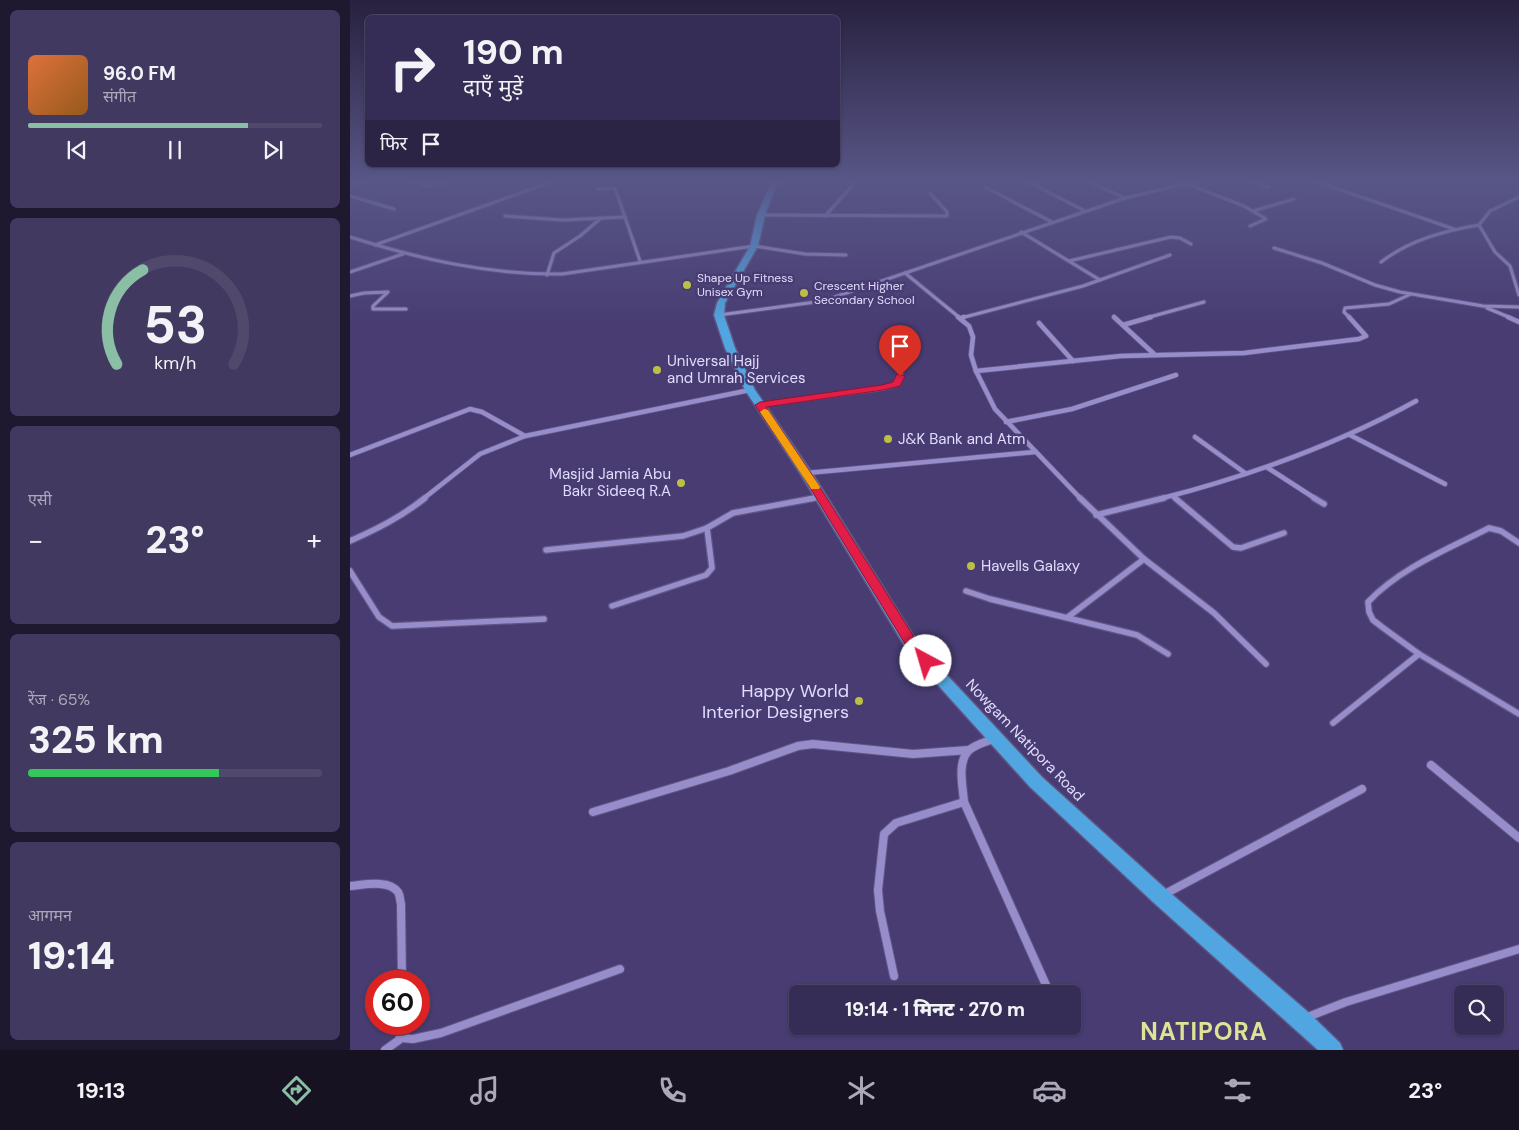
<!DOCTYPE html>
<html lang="hi">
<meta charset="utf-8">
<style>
:root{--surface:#362d56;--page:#413960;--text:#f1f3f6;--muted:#aaa8b9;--line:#50496c;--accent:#8abfa5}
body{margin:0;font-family:"DM Sans","Noto Sans Devanagari",sans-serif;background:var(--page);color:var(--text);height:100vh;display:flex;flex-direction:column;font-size:19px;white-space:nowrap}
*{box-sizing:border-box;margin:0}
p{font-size:16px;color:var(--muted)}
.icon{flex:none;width:28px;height:28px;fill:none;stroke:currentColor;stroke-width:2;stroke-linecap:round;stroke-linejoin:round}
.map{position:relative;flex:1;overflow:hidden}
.sheet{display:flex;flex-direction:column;gap:10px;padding:10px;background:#1e192f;width:350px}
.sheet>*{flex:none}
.guide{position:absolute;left:15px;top:15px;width:475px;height:152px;border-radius:8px;box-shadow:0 1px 4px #0004,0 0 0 1px var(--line);background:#362d56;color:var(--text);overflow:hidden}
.controls{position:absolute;left:1104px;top:985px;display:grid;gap:10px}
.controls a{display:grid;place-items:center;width:50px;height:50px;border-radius:8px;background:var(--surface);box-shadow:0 1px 4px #0004,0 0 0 1px var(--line);font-size:25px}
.speed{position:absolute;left:15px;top:970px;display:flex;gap:10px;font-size:25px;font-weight:700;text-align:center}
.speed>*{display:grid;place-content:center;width:65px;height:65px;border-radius:50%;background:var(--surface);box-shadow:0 1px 4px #0004,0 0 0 1px var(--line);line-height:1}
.speed .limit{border:8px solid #d22;background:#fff;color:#111}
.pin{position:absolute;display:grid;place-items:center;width:42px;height:42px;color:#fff;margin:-51px -21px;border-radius:50% 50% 50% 0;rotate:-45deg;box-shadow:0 0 5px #0007}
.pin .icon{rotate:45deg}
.me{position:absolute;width:55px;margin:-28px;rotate:321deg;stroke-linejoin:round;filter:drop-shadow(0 0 4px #0008)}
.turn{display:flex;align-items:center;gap:18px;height:105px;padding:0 15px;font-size:22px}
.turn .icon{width:65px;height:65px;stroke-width:2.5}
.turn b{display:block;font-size:35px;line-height:42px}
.then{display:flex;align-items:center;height:48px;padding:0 15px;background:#0003;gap:10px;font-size:19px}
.big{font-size:38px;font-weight:800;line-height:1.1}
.sheet .widget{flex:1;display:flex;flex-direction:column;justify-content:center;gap:8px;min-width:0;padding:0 18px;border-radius:8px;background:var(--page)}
.sheet .dial{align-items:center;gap:0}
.dial svg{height:130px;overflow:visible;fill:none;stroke:var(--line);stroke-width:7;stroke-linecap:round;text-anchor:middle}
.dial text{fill:var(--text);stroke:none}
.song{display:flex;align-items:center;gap:15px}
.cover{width:60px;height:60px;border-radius:8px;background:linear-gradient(135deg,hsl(20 70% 55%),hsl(30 70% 35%))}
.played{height:5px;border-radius:2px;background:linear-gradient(90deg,var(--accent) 75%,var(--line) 75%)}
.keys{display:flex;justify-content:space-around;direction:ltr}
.heat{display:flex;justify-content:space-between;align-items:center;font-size:28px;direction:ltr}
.charge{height:8px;border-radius:4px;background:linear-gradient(90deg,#34c759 65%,var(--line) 0)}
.trip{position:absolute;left:439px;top:985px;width:292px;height:50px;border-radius:8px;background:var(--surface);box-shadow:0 1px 4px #0004,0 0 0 1px var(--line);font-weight:800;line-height:50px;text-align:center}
.dock{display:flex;height:80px;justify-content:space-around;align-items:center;background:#161222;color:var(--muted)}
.dock .icon{width:35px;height:35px}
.dock .current{color:var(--accent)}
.dock b{font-size:22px;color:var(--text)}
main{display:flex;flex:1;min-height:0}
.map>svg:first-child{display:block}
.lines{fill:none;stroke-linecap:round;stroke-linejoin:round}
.street-far3-casing{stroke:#605684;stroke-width:5}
.street-far2-casing{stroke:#605684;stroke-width:6}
.street-far1-casing{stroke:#605684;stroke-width:8}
.street-casing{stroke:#605684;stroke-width:10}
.primary-casing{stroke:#605684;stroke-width:3}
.street-far3{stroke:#978dca;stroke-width:3}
.street-far2{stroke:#978dca;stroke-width:4.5}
.street-far1{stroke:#978dca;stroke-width:5.5}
.street{stroke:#978dca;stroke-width:8}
.primary{fill:#51a6e1;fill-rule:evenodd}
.route{fill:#e11d48;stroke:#92132f}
.slow{fill:#f59e0b}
.poi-dot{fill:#bbc045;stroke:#483c72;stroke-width:2}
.labels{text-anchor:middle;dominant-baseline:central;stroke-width:5;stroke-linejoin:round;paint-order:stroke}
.far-poi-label{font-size:12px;fill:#e0dcfd;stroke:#483c72;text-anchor:start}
.poi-label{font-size:15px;fill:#e0dcfd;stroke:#483c72;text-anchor:start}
.street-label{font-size:15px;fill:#e0dcfd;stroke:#483c72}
.near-poi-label{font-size:18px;fill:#e0dcfd;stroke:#483c72;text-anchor:end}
.near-district-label{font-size:24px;font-weight:bold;letter-spacing:1px;fill:#dee395;stroke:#483c72}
</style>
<main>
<section class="sheet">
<div class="widget">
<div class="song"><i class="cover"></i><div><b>96.0 FM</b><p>संगीत</p></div></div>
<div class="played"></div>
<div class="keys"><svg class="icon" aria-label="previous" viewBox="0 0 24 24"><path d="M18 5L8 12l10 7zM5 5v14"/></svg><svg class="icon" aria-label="pause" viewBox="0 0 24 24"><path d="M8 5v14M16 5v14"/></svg><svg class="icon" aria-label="next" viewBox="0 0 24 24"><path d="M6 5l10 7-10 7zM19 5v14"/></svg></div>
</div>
<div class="widget dial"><svg viewBox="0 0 100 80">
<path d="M14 69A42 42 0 1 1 86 69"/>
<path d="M14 69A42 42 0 0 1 30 11" stroke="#8abfa5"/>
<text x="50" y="56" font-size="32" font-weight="700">53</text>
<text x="50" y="72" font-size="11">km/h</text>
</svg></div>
<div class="widget"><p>एसी</p>
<div class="heat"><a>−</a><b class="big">23°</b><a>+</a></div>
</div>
<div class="widget"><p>रेंज · 65%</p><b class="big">325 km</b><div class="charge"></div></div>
<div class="widget"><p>आगमन</p><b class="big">19:14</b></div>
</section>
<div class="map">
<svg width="1169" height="1050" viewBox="0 0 1169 1050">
<rect width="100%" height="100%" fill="#483c72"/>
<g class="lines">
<defs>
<g id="street-far3">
<polyline points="64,181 77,186 98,181"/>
<polyline points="677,181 735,211"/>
<polyline points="737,181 775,198"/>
<polyline points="902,181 918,187"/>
<polyline points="965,181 1104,229"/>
<polyline points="835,183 894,206 916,219 900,226"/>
<polyline points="0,184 17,181"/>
<polyline points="635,187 702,222"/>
<polyline points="248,189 265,188 290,261"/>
<polyline points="0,196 44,209"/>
<polyline points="1169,197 1140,211 1129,225 1145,252 1160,266 1169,295"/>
<polyline points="903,211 944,199"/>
<polyline points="411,215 597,216 597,212 580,193"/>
<polyline points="155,216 213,220 275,217"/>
<polyline points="475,216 504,184"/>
<polyline points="671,232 750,280"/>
<path d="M0 237C69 259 139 275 212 274L404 246 455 254 496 255"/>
<polyline points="25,245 198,183"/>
<polyline points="924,248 972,263 1025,285 1050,292 1133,306 1169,307"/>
<polyline points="719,261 821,237 830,238 841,244"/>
<path d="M1031 262C1060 240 1093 231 1129 225"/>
<polyline points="0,272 53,254"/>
<polyline points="555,273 610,318"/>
<polyline points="197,275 204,253 230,236 251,218"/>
<polyline points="0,296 14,293 38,292 23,306 23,309 56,309"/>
<polyline points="1137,308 1161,318"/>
<polyline points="369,315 473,301 775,198 847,181"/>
<polyline points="764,317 766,318"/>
<polyline points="611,318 733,286 820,255"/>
<polyline points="796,318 854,302"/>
<polyline points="1000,318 994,312 995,308 1039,304 1061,294"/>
</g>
<g id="street-far2">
<polyline points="608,317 619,326 623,337 621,355 626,371 645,409 731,499"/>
<polyline points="764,317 804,354"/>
<polyline points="1158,317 1169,322"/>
<polyline points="611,318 614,317"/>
<polyline points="689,323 723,361"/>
<polyline points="773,325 801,317"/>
<polyline points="626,371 771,356 894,353 1009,339 1016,336 999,317"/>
<polyline points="410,405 533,388 547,384 551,376 542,336"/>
<polyline points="656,422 722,409 826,375"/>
<polyline points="1000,435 1095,484"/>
<polyline points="845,437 895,473"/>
<polyline points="0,455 120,409 132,412 175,436"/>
<polyline points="918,468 966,499"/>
<polyline points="457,473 685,452"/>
<polyline points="823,496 827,499"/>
<polyline points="73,499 130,454 175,436 400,390"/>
<polyline points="458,499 470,497"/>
<path d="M809 499C899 476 984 446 1066 401"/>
</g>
<g id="street-far1">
<polyline points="730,498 794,559 864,613 916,664"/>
<polyline points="825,498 883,547 891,548 934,533"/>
<polyline points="964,498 974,504"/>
<polyline points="746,515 814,498"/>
<path d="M0 541C27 529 51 517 75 498"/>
<path d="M1169 543 1151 531 1139 528C1098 549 1050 568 1018 602L1019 612 1023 620 1032 627 1069 654 1169 714"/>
<polyline points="196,550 333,536 357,528 383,513 465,498"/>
<polyline points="0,571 29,617 42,626 194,619"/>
<polyline points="616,591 640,599 787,635 818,654"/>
<polyline points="262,606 356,575 362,568 357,528"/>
<polyline points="718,617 794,559"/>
<polyline points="983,723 1069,654"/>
</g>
<g id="street">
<path d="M643 739C635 742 624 745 618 751 607 764 613 787 614 802L700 994"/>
<polyline points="1081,765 1169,838"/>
<polyline points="243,812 379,771 448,746 463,744 563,754 619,750"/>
<path d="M0 886C13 885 39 879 48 892 50 895 50 900 51 904L52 981"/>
<polyline points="813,895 1012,789"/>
<polyline points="544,976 530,911 528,890 534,834 546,823 614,802"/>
<polyline points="955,1018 996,1002 1169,949"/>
<polyline points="51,1038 63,1039 91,1033 270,969"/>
<polyline points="35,1050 49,1040 53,1024"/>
</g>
<polygon id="primary" points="422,181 428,181 415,215 408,246 375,303 374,315 385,348 405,390 462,473 569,645 692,777 817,890 958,1012 990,1043 993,1050 968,1050 803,902 680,787 559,653 450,473 395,390 375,348 364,315 367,303 400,246 407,215"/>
</defs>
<use href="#street-far3" class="street-far3-casing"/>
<use href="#street-far2" class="street-far2-casing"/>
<use href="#street-far1" class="street-far1-casing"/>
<use href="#street" class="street-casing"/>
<use href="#primary" class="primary-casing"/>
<use href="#street-far3" class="street-far3"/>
<use href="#street-far2" class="street-far2"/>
<use href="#street-far1" class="street-far1"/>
<use href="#street" class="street"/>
<use href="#primary" class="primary"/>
</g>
<linearGradient id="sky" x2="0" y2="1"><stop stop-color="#28213f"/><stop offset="0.55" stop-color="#585687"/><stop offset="1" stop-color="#585687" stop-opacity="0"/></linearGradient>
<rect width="1169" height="328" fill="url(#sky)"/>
<path class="route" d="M547 374H550L555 376 550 386 533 390 416 407 461 473 569 645 583 661 581 665C571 668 566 659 560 652L451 473 405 405 410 402 532 385 543 382Z"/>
<polygon class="slow" points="414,409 418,410 470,487 469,489 461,489 460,487 410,412"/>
<g class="poi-dot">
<circle cx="337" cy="285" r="5"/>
<circle cx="454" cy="293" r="5"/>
<circle cx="307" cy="370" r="5"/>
<circle cx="538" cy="439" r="5"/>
<circle cx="331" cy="483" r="5"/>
<circle cx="621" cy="566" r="5"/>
<circle cx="509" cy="701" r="5"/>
</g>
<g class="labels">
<g class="far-poi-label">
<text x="347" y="278">Shape Up Fitness<tspan x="347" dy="14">Unisex Gym</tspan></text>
<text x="464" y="286">Crescent Higher<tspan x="464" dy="14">Secondary School</tspan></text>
</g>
<g class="poi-label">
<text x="317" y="361">Universal Hajj<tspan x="317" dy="17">and Umrah Services</tspan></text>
<text x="548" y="439">J&amp;K Bank and Atm</text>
<text x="321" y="474" text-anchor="end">Masjid Jamia Abu<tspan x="321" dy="17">Bakr Sideeq R.A</tspan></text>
<text x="631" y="566">Havells Galaxy</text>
</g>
<g class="street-label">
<text transform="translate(675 740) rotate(46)">Nowgam Natipora Road</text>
</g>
<g class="near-poi-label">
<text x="499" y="691">Happy World<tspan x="499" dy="21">Interior Designers</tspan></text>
</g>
<g class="near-district-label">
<text x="854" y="1031">NATIPORA</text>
</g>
</g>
</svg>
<div class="controls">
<a><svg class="icon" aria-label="search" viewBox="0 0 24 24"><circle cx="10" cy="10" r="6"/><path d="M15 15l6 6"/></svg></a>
</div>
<div class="speed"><div class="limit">60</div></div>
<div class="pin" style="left:550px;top:376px;background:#d93025"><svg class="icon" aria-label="arrive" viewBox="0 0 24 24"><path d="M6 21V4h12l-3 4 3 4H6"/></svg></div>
<svg class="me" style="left:576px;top:661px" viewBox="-20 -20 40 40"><circle r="19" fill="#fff"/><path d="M0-13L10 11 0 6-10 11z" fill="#e11d48"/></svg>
<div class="trip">19:14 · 1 मिनट · 270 m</div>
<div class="guide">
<div class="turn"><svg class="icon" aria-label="right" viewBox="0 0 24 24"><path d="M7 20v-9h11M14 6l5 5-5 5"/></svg><div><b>190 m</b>दाएँ मुड़ें</div></div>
<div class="then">फिर<svg class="icon" aria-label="arrive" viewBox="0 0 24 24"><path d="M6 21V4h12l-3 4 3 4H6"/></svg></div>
</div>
</div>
</main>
<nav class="dock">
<b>19:13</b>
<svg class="icon current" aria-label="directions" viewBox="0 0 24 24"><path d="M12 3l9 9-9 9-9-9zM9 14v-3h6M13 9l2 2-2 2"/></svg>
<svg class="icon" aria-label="music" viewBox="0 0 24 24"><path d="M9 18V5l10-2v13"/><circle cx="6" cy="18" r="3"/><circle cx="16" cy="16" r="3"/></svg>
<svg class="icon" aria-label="phone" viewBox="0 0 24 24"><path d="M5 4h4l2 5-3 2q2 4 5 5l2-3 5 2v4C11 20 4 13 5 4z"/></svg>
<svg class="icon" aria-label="climate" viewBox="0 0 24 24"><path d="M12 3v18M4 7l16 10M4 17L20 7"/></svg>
<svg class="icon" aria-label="car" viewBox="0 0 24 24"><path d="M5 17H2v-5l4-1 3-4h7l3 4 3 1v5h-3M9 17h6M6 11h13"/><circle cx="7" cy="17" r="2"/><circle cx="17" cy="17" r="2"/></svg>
<svg class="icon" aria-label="filters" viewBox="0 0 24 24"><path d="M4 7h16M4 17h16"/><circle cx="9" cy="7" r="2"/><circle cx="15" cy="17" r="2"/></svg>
<b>23°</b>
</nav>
